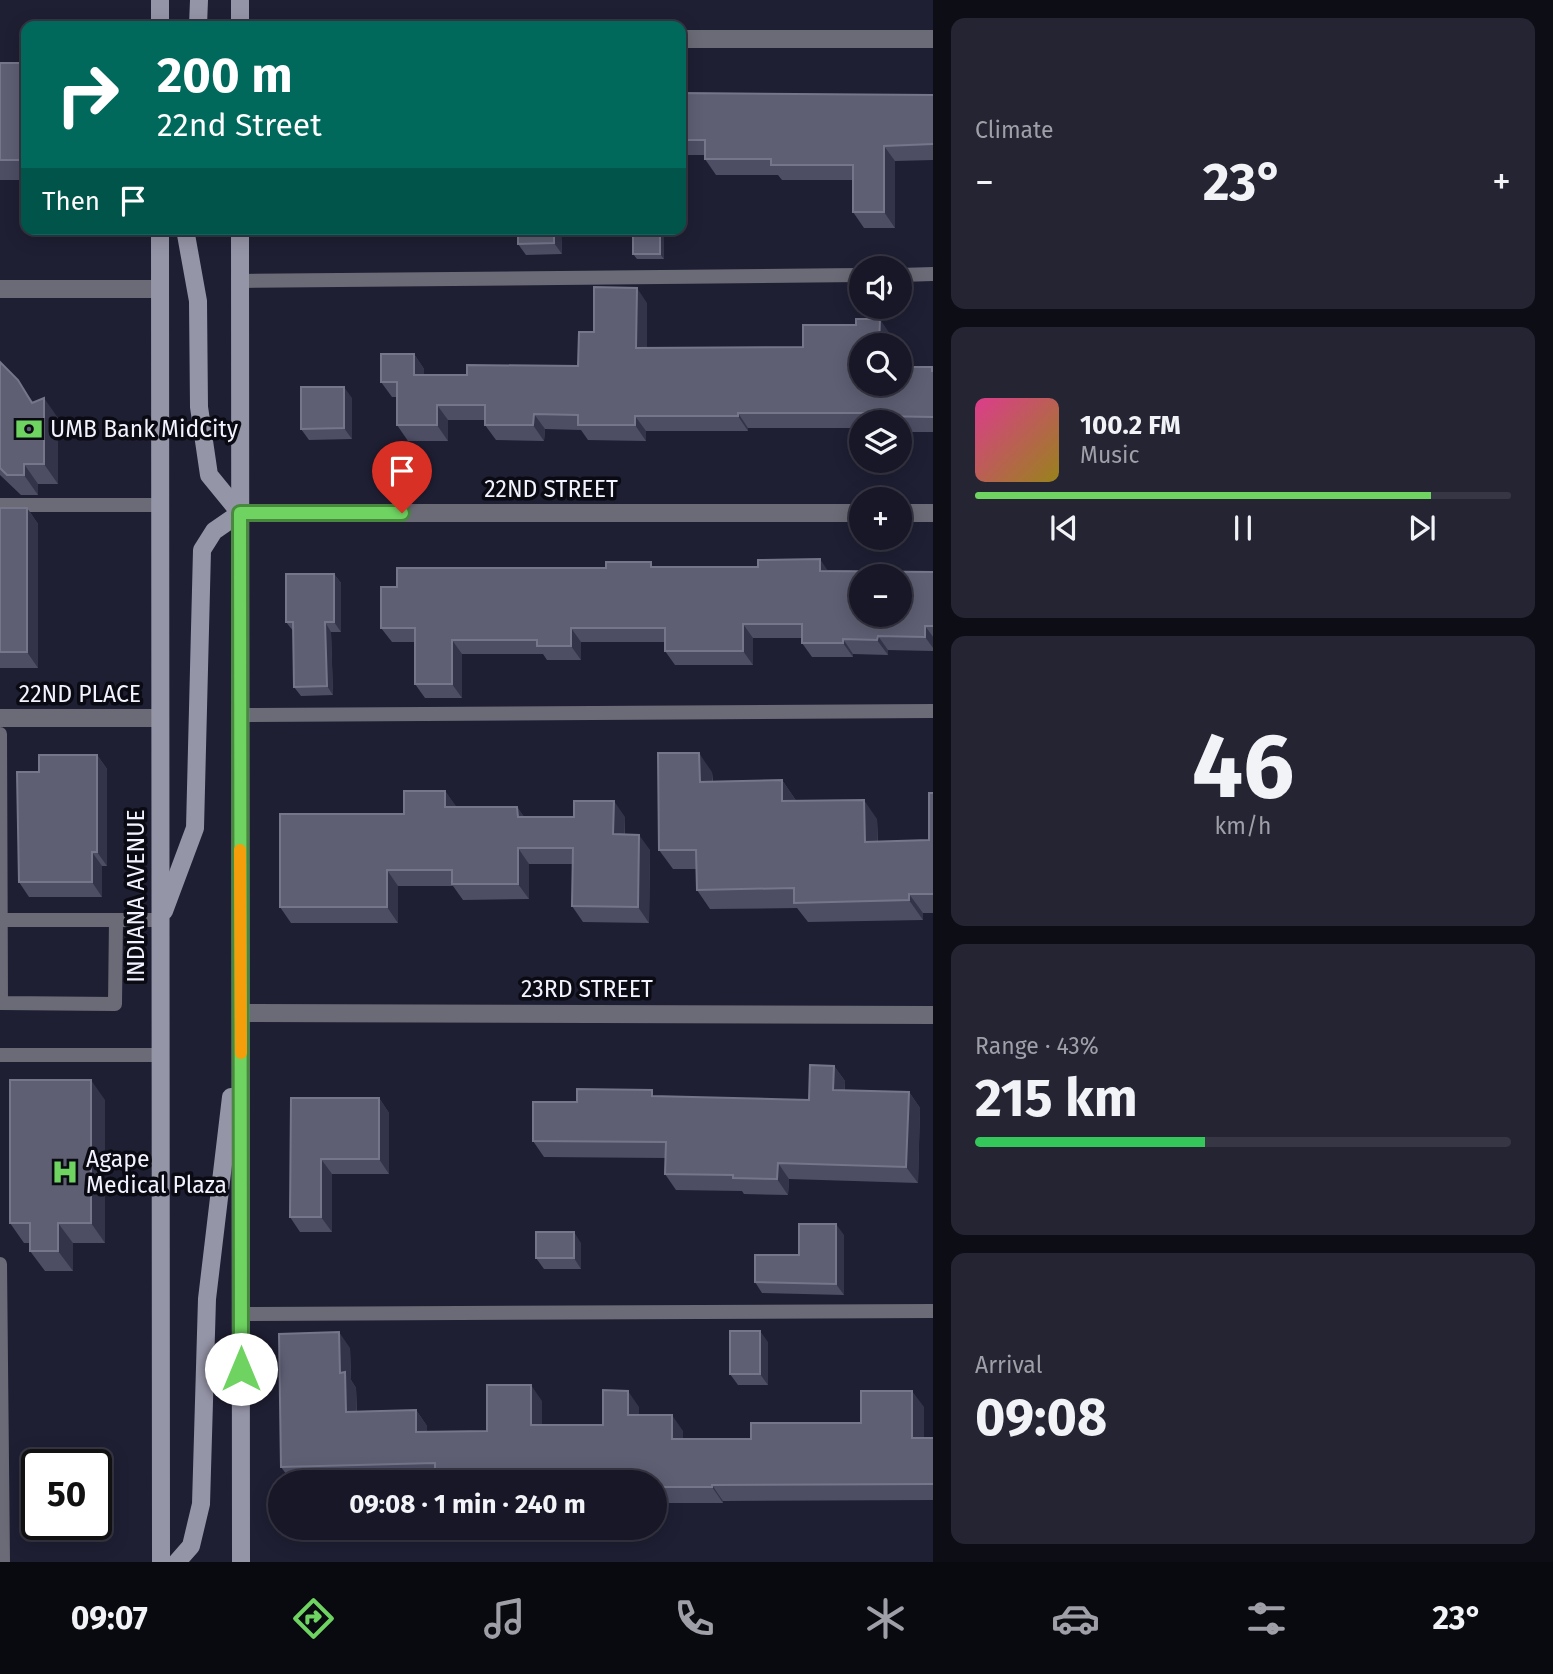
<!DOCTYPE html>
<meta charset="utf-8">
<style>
:root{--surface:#171727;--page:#242433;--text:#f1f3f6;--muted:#9e9fa7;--line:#363644;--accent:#6ed361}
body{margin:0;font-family:"Fira Sans",sans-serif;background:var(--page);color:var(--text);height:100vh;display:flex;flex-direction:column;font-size:26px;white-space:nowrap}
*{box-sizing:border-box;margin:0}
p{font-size:23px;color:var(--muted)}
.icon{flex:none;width:38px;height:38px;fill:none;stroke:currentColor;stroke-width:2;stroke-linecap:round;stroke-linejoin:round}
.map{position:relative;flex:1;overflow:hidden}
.side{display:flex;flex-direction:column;gap:18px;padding:18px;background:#0d0d15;width:620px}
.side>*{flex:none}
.guide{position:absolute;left:21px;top:21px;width:665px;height:214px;border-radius:14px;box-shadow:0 4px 18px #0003,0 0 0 2px var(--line);background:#00695c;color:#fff;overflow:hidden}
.controls{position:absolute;left:849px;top:256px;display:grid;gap:14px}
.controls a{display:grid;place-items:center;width:63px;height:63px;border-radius:50%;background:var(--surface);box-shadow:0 4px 18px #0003,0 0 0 2px var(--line);font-size:35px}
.speed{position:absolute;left:21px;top:1449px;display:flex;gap:14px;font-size:35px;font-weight:700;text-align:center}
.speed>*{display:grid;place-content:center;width:91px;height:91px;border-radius:50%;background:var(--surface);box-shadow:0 4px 18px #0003,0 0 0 2px var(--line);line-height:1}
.speed .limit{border:4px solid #111;border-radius:10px;background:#fff;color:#111}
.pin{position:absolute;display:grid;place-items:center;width:60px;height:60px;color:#fff;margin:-72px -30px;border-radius:50% 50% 50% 0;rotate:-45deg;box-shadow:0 0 7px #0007}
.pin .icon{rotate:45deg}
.me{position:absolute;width:77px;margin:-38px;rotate:0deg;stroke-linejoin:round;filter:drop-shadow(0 0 5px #0008)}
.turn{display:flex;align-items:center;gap:24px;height:147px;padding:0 21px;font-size:32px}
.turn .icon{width:91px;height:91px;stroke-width:2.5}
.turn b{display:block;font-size:49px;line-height:60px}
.then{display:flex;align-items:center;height:66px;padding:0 21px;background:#0003;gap:14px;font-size:26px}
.big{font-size:52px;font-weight:700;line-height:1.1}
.side .card{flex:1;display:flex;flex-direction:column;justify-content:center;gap:10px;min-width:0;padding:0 24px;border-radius:14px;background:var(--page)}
.side .dial{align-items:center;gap:0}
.dial b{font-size:91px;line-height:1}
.song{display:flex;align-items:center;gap:21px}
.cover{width:84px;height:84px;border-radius:10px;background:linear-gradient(135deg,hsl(330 70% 55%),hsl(50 70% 35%))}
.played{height:7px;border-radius:4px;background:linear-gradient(90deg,var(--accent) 85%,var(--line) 85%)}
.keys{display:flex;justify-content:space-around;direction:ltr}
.heat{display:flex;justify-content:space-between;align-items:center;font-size:38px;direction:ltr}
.charge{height:10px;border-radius:5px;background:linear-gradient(90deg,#34c759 43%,var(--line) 0)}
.trip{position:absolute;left:268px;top:1470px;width:399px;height:70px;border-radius:35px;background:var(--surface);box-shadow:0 4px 18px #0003,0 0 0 2px var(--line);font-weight:700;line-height:70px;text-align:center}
.tabs{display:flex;height:112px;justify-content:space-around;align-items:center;background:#090910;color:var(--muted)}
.tabs .icon{width:49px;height:49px}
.tabs .current{color:var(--accent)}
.tabs b{font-size:32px;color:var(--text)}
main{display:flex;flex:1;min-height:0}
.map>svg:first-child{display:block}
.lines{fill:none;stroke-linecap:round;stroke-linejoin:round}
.lane{stroke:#6b6b77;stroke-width:14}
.street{stroke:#6b6b77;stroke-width:18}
.secondary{stroke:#9595a8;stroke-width:18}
.wall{fill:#4d4d64}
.shaded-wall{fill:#33334a}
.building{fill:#5f5f74;stroke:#76768a;stroke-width:2;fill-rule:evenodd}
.route-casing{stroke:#48893f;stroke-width:18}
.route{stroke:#6ed361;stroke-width:12}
.slow{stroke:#f59e0b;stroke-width:12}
.labels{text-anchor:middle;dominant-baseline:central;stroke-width:7;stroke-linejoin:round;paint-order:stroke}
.poi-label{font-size:23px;fill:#f2f3ff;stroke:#0a0a13;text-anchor:start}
.street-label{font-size:23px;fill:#f2f3ff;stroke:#0a0a13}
</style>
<main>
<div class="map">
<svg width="934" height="1562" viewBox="0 0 934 1562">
<rect width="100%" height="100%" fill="#1f1f34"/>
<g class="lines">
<g class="lane">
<polyline points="900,275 934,274"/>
<polyline points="240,281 861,275"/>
<polyline points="0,505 160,505"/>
<polyline points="240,715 934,711"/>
<polyline points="0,734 1,1003 115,1004 116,920"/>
<polyline points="0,920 161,920"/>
<polyline points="0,1055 161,1055"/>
<polyline points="0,1264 3,1562"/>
<polyline points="241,1314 934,1311"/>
</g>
<g class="street">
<polyline points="681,39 934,39"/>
<polyline points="0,289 160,289"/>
<polyline points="240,513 861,513"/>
<polyline points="900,513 934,513"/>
<polyline points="0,718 160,718"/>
<polyline points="241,1013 934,1015"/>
</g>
<g class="secondary">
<polyline points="160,0 160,26"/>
<polyline points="240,0 240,26"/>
<polyline points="198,26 199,0"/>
<polyline points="160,229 161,1562"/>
<polyline points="185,229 198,301 199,407 209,475 240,513"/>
<polyline points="240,229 241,1562"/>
<polyline points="164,911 195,828 202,550 214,531 240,513"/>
<polyline points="177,1562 191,1546 201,1504 207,1299 231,1097"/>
</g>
</g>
<g class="wall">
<rect x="0" y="63" width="26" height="117"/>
<polygon points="681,93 934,95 934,160 895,161 895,228 864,228 853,212 853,180 782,180 778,175 716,175 705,159 705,155 681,155"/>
<polygon points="561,229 562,254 526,255 518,244"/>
<polygon points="633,229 664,229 664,259 637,259 633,254"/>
<polygon points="647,303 647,348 803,347 890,334 890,345 861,345 861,383 934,369 934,432 900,432 900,422 861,422 861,428 748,428 748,431 646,431 646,441 588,440 581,430 545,429 544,441 496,440 485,425 485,420 448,420 448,441 408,441 397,425 397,397 392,397 381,382 414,354 424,369 424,375 467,375 578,366 594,332"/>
<polygon points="0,362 34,403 58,418 58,484 38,484 38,495 21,495 0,475"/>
<polygon points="352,398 352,439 309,440 301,429"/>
<polygon points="0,508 27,508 38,524 38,668 0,668"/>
<polygon points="654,567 934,572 934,651 888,650 888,655 853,654 853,657 812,657 802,643 802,638 753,638 753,665 675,665 665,651 665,642 581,642 581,660 547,660 543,654 462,654 462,698 425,698 415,684 415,642 392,642 381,628 397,587 606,568"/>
<polygon points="334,574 341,583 341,632 331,632 333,695 301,696 294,687 294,632 286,622"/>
<polygon points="97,755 107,769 107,866 102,866 102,897 29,897 19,882 39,772"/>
<polygon points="712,772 713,781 782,780 795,799 796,801 877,819 878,842 929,840 934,793 934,913 923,913 923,920 808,922 797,908 710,909 697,890 696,869 673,869 659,850"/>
<polygon points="445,791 456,807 517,807 524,817 625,817 625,834 650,850 649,923 583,922 572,906 573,864 529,864 529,899 463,900 453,886 398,886 398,923 291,923 280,907"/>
<polygon points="834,1066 845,1081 845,1090 909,1092 920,1108 918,1183 789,1179 788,1195 744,1194 742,1191 676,1190 665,1174 665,1158 544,1157 533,1141 577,1102 657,1096 809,1100"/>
<polygon points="291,1098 379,1098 389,1113 389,1174 332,1174 332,1232 300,1232 290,1217"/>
<polygon points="105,1100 105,1243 73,1243 73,1271 45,1271 30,1251 30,1243 24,1243 10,1223"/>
<polygon points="844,1235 844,1295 762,1293 755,1282 799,1255"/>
<polygon points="581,1243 581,1269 544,1269 536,1258"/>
<polygon points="768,1342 768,1385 738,1385 730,1374"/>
<polygon points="350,1348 351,1380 356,1388 357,1411 416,1410 427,1426 427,1432 487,1431 542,1401 542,1425 603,1425 639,1407 639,1415 683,1431 683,1439 751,1439 861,1423 924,1407 924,1438 934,1438 934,1500 723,1501 723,1503 654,1503 654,1482 435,1482 435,1479 292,1482 281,1467"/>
</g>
<g class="shaded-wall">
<polygon points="884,146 895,161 895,228 884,212"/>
<polygon points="554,229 561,229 562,254 554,243"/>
<polygon points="660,229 664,229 664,259 660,254"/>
<polygon points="637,288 647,303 647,364 636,348"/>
<polygon points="880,319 890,334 890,345 879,345"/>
<polygon points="414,354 424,369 424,390 414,375"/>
<polygon points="18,380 44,419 44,398 58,418 58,484 44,464 32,403"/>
<polygon points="344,387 352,398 352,439 344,428"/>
<polygon points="437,405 448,420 448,441 437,425"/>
<polygon points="738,413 748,428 748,431 738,416"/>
<polygon points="534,414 545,429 544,441 533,425"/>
<polygon points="635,416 646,431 646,441 635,425"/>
<polygon points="24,464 38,484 38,495 24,475"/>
<polygon points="27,508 38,524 38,668 27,652"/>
<polygon points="820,559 830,574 820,571"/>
<polygon points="334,574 341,583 341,632 334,622"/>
<polygon points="325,622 331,632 333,695 327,686"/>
<polygon points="743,624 753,638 753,665 743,651"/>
<polygon points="925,626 934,638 934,649 925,637"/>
<polygon points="571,628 581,642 581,660 571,646"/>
<polygon points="878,636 888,650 888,655 877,640"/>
<polygon points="843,639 853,654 853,657 843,643"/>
<polygon points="452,640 462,654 462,698 452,684"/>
<polygon points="699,753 712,772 713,801 700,782"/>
<polygon points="97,755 107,769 107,866 97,852"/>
<polygon points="782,780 795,799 796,821 782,801"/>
<polygon points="445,791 456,806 456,823 445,807"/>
<polygon points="864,800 877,819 878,861 865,842"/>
<polygon points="614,801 625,817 624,850 613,834"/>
<polygon points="517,807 528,822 518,817"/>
<polygon points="639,835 650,850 649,923 638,907"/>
<polygon points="518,848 529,864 529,899 518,884"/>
<polygon points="92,852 102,866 102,897 92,882"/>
<polygon points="387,870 398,886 398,923 387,907"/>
<polygon points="909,894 923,913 923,920 909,900"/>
<polygon points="834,1066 845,1081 844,1106 833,1090"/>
<polygon points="91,1080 105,1100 105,1243 91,1223"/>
<polygon points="909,1092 920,1108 918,1183 906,1167"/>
<polygon points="379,1098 389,1113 389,1174 379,1159"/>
<polygon points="321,1159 332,1174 332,1232 321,1217"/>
<polygon points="778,1163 789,1179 788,1195 777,1179"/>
<polygon points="58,1223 73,1243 73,1271 58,1251"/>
<polygon points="836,1224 844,1235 844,1295 836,1284"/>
<polygon points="574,1232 581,1243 581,1269 574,1258"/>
<polygon points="760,1331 768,1342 768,1385 760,1374"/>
<polygon points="339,1332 350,1348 351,1380 356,1388 357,1428 346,1412 340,1373"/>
<polygon points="531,1385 542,1401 542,1441 531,1425"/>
<polygon points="628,1391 639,1407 639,1431 628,1415"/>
<polygon points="912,1391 924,1407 924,1453 912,1438"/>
<polygon points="416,1410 427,1426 427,1448 416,1432"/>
<polygon points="672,1415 683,1431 683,1454 672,1439"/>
<polygon points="712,1485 723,1501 723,1503 712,1487"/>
</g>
<g class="building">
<rect x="0" y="63" width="26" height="97"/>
<polygon points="681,93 934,95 934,144 884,146 884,212 853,212 853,165 771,165 771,159 705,159 705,140 681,140"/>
<polygon points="518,229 554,229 554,243 518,244"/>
<rect x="633" y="229" width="27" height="25"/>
<polygon points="594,287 637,288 636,348 803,347 803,325 856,325 856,319 880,319 879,345 861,345 861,383 900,383 900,367 932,367 932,371 934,371 934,417 877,416 877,413 738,413 738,416 635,416 635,425 578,425 578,415 534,414 533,425 485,425 485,405 437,405 437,425 397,425 397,382 381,382 381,354 414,354 414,375 467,375 467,365 578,366 579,332 594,332"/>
<polygon points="0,362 18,380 32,403 44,398 44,464 24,464 24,475 7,475 0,468"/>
<polygon points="301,387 344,387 344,428 301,429"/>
<rect x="0" y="508" width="27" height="144"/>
<path d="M820 559V571L934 572V626H925V637L878 636 877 640 843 639V643H802V624H743V651H665V628H571V646H537V640H452V684H415V628H381V587H397V568H606V562H651V567H758V560ZM861 576H900V614H861Z"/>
<polygon points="286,574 334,574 334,622 325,622 327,686 294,687 293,622 286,622"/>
<polygon points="658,753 699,753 700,782 782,780 782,801 864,800 865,842 929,840 929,793 934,793 934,894 909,894 909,900 794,903 794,888 697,890 696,850 659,850"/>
<polygon points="39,755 97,755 97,852 92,852 92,882 19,882 17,772 39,772"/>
<polygon points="404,791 445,791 445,807 517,807 518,817 574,817 574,801 614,801 613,834 639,835 638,907 572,906 573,848 518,848 518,884 452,884 452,870 387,870 387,907 280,907 280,814 404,814"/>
<polygon points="810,1065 834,1066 833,1090 909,1092 906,1167 778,1163 777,1179 733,1178 733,1175 665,1174 666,1142 533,1141 533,1102 577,1102 577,1089 652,1090 652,1096 809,1100"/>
<polygon points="10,1080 91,1080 91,1223 58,1223 58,1251 30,1251 30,1223 10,1223"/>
<polygon points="291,1098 379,1098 379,1159 321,1159 321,1217 290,1217"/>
<polygon points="799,1224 836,1224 836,1284 755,1282 755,1255 799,1255"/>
<rect x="536" y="1232" width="38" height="26"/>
<rect x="730" y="1331" width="30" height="43"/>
<polygon points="339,1332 340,1373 345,1372 346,1412 416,1410 416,1432 487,1431 487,1385 531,1385 531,1425 603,1425 603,1390 628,1391 628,1415 672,1415 672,1439 751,1439 751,1423 861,1423 861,1391 912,1391 912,1438 934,1438 934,1484 712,1485 712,1487 654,1487 654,1482 487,1482 487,1481 435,1482 435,1463 281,1467 279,1334"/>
</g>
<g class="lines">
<defs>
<polyline id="route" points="241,1369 240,513 402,513"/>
</defs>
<use href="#route" class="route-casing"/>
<use href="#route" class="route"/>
<polyline class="slow" points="240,850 241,1053"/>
</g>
<defs>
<symbol id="bank-bare" viewBox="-9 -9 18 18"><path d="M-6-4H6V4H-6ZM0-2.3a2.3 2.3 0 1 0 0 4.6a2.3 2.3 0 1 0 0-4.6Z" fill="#6ed361" stroke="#0a0a13" stroke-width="2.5" paint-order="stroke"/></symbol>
<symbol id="hospital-bare" viewBox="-9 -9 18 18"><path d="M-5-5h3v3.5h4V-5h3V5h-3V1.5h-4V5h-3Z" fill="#6ed361" stroke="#0a0a13" stroke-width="2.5" paint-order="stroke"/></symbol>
</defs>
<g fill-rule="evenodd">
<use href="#bank-bare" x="10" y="410" width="38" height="38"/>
<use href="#hospital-bare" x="46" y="1153" width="38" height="38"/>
</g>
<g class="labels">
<g class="poi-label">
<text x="50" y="429">UMB Bank MidCity</text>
<text x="86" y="1159">Agape<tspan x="86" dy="26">Medical Plaza</tspan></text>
</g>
<g class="street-label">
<text x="551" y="489">22ND STREET</text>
<text x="80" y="694">22ND PLACE</text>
<text transform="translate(136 896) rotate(-90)">INDIANA AVENUE</text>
<text x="587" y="989">23RD STREET</text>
</g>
</g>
</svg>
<div class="controls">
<a><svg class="icon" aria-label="sound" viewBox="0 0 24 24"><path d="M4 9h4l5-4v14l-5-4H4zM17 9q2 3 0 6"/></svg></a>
<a><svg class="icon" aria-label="search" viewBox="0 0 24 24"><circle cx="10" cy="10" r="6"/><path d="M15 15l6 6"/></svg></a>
<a><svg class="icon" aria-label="layers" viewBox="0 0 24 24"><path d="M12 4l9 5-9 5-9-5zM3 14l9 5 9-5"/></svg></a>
<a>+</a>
<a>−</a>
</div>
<div class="speed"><div class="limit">50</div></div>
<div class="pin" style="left:402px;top:513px;background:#d93025"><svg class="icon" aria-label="arrive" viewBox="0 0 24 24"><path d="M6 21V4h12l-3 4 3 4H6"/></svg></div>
<svg class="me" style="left:241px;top:1369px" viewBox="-20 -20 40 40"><circle r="19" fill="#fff"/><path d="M0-13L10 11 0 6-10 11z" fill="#6ed361"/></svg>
<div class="trip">09:08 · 1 min · 240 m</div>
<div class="guide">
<div class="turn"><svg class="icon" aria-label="right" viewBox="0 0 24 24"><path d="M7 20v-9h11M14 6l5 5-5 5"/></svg><div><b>200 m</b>22nd Street</div></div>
<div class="then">Then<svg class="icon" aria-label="arrive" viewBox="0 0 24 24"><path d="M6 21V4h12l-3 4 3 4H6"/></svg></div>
</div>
</div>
<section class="side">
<div class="card"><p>Climate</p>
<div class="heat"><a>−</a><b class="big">23°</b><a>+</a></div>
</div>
<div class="card">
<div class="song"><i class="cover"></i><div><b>100.2 FM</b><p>Music</p></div></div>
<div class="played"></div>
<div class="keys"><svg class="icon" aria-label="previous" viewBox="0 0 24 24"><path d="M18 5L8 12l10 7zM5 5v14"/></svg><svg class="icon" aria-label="pause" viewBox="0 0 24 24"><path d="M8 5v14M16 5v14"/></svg><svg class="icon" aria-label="next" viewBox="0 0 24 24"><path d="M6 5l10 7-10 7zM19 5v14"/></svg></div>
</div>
<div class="card dial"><b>46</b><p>km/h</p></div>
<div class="card"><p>Range · 43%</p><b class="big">215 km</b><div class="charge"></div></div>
<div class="card"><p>Arrival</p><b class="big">09:08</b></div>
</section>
</main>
<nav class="tabs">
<b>09:07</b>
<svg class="icon current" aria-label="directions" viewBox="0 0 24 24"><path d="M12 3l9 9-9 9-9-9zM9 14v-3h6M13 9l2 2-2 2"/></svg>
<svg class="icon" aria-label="music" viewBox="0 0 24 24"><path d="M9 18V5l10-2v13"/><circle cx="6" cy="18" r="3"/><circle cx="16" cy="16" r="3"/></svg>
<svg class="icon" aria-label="phone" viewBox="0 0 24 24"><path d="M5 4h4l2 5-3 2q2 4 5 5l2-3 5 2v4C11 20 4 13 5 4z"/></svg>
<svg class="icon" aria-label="climate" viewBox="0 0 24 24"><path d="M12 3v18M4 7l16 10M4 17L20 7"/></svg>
<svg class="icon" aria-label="car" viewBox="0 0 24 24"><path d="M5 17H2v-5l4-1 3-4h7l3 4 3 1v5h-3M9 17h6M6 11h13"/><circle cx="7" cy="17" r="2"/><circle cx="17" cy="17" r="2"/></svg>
<svg class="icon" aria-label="filters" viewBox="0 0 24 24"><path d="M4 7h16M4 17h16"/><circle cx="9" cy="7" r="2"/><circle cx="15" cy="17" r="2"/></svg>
<b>23°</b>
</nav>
